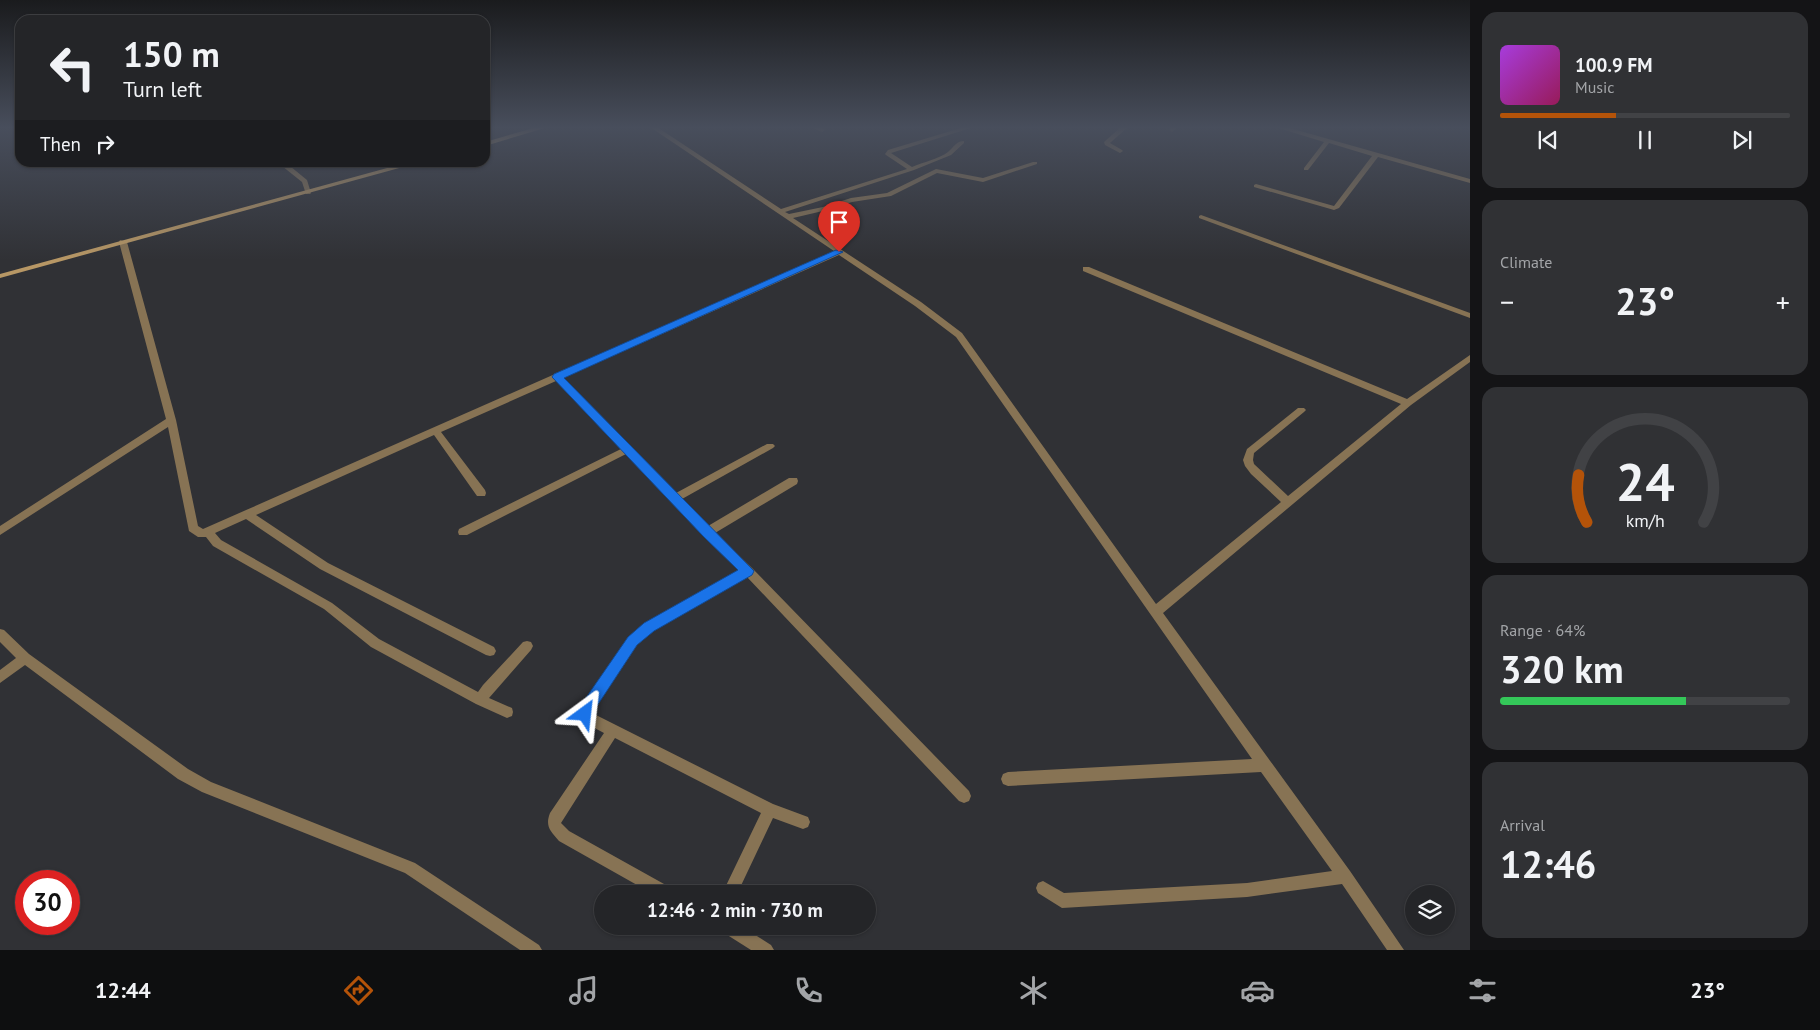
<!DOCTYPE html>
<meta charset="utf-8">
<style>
:root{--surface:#242528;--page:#303134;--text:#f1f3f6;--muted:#a3a5a8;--line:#414245;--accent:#b45309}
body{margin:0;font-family:"PT Sans",sans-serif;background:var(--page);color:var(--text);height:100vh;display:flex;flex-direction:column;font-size:19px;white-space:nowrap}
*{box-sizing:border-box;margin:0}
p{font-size:16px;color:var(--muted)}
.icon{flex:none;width:28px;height:28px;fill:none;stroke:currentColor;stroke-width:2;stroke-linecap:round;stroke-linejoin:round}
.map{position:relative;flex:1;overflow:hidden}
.drawer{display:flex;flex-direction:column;gap:12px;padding:12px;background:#141416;width:350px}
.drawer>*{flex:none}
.hud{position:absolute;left:15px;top:15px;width:475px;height:152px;border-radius:15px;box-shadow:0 1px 4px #0004,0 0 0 1px var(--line);background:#242528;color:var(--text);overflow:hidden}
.buttons{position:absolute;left:1405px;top:885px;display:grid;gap:10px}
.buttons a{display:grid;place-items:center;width:50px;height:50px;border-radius:50%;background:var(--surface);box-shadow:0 1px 4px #0004,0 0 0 1px var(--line);font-size:25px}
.speed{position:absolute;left:15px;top:870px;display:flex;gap:10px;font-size:25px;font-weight:700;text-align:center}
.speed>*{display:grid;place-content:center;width:65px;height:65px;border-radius:50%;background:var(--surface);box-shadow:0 1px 4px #0004,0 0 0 1px var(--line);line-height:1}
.speed .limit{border:8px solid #d22;background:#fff;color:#111}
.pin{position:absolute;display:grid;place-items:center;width:42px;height:42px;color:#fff;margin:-51px -21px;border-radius:50% 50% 50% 0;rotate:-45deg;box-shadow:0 0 5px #0007}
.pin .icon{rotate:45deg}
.me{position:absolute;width:55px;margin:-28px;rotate:30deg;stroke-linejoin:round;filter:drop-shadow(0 0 4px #0008)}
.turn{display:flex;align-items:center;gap:18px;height:105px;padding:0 25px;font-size:22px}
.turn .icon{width:65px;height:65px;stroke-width:2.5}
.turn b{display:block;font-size:35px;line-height:42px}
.then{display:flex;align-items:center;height:48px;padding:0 25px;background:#0003;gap:10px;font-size:19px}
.big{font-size:38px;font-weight:800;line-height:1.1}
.drawer .card{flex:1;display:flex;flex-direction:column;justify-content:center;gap:8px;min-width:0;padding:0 18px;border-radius:15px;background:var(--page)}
.drawer .dial{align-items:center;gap:0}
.dial svg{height:130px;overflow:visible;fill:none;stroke:var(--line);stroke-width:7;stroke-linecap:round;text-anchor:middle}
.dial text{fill:var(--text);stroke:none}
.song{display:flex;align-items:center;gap:15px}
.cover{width:60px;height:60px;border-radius:8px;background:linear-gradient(135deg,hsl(280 70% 55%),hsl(330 70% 35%))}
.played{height:5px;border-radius:2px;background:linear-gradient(90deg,var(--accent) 40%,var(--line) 40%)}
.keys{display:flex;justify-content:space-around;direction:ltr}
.heat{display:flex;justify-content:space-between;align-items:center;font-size:28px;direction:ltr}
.charge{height:8px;border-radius:4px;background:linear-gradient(90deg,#34c759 64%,var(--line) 0)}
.trip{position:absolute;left:594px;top:885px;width:282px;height:50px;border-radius:25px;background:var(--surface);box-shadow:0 1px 4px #0004,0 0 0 1px var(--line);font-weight:800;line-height:50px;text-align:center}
.tab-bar{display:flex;height:80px;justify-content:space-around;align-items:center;background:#0e0f10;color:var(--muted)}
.tab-bar .icon{width:35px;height:35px}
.tab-bar .on{color:var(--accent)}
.tab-bar b{font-size:22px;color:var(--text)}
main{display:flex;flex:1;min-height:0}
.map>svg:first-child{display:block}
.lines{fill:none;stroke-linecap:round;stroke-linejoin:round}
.minor{fill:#877354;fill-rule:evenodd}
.secondary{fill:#b79765;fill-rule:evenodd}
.route{fill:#1a73e8;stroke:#114b97}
</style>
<main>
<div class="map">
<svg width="1470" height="950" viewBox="0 0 1470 950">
<rect width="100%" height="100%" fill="#303135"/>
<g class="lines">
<g class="minor">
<path d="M650 127H657L781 209 907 169 886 155 885 154 888 150 964 127H974L891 153 912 167C923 162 939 159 948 152 954 147 956 141 964 141V143L951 155 914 170 785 212 789 214 823 207 851 198 887 193 936 169 983 178 1033 162H1037V164L983 182 937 173 891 196 852 202 827 210 793 218 921 302 962 333 1156 604 1281 502 1251 474 1245 466 1243 460 1247 449 1298 408H1304L1306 410 1304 412 1254 453 1253 460 1254 464 1288 496 1401 404 1083 271V267H1089L1407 399 1470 355V362L1411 405 1163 613 1350 871 1404 950H1387L1342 884 1247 897 1062 908 1038 893 1036 888 1038 883 1043 881 1064 893 1247 883 1332 871 1261 772 1008 786 1003 784 1001 779 1003 774 1008 772 1252 759 956 337 915 306 839 255 563 378 676 493 767 444H773L775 446 773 448 682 499 708 526 789 478H797L798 481 797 484 715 533 752 568 969 791 971 796 969 801 964 803 959 801 747 577 653 631 637 645 592 713 773 804 808 817 810 822 808 827 803 829 773 818 737 894H722L761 813 615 738 561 823 569 831 673 889 675 894H653L559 841C550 831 545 826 550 813L604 733 583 722 579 714 580 709 629 637 645 623 740 570 703 535 626 454 467 535H459L458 532 459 529 621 449 556 381 441 432 485 490 486 493 485 496H477L434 435 256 515 328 563 494 647 496 651 494 655 490 656 486 655 320 569 246 519 215 533 221 540 332 603 379 639 478 692 483 685 523 642 527 641 531 642 533 646 531 650 489 698 512 708 513 712 512 716 507 718 476 704 371 647 324 609 213 546 206 537H198L189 531 168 427 0 535V526L166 419 119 242 120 240 127 242 176 420 198 526 203 529 834 251Z"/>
<polygon points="811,127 820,127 825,130 822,132"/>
<polygon points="1121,127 1128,127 1110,143 1122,150 1123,151 1120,153 1105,145 1104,142"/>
<polygon points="1171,127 1178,127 1172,132 1169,130"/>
<polygon points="1275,127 1286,127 1470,179 1470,183 1378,157 1339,208 1334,210 1254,187 1254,185 1256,184 1334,206 1372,156 1329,143 1308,170 1304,170 1304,168 1324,142"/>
<polygon points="277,162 285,162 307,180 311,193 310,194 306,194 302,182"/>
<polygon points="1201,215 1470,313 1470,318 1199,218 1199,216"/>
<polygon points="0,629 4,630 29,654 188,769 211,782 415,863 539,945 542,950 520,950 405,873 202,792 178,779 25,665 0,683 0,670 16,658 0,642"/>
<polygon points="718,926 741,926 771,945 774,950 751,950 721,931"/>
</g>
<g class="secondary">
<polygon points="537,127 548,127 485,146 485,142"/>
<polygon points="409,162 421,162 0,278 0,274"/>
</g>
</g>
<linearGradient id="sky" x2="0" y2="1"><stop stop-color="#1a1b1d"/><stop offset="0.49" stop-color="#484e5c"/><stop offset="1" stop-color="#484e5c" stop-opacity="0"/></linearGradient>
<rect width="1470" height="260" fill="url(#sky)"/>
<polygon class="route" points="836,250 843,252 564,378 754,571 752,575 654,631 637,645 593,712 590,719 585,721 580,719 578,714 581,705 628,637 644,623 738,570 703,536 552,377 554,374"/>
</svg>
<div class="buttons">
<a><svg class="icon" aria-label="layers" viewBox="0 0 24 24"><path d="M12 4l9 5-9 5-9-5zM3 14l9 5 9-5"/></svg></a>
</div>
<div class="speed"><div class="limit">30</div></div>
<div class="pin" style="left:839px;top:252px;background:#d93025"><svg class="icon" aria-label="arrive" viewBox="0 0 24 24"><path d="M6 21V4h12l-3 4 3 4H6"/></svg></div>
<svg class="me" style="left:585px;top:714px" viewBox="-20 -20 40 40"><path d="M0-17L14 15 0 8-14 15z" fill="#1a73e8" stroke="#fff" stroke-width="4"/></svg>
<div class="trip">12:46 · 2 min · 730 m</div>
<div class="hud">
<div class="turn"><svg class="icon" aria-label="left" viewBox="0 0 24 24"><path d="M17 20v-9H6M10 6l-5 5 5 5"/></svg><div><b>150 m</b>Turn left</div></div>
<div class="then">Then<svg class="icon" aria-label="right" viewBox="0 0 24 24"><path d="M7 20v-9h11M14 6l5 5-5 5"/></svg></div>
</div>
</div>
<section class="drawer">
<div class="card">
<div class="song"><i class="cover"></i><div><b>100.9 FM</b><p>Music</p></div></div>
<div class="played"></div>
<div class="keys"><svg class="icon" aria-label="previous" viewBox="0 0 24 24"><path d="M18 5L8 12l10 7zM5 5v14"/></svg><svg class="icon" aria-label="pause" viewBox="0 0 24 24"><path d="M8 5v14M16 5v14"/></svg><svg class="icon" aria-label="next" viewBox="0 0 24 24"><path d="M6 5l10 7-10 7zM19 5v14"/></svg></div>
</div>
<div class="card"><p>Climate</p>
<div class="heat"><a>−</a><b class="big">23°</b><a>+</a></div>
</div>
<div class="card dial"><svg viewBox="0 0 100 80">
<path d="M14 69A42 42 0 1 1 86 69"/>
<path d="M14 69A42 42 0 0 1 9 40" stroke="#b45309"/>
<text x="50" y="56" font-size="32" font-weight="700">24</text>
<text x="50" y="72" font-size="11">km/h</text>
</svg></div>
<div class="card"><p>Range · 64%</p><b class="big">320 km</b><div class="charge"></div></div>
<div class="card"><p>Arrival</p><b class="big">12:46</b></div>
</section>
</main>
<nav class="tab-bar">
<b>12:44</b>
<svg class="icon on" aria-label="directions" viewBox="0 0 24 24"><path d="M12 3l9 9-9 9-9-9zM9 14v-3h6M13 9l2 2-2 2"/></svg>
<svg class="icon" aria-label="music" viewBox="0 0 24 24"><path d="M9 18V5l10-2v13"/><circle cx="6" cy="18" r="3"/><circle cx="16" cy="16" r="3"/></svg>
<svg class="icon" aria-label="phone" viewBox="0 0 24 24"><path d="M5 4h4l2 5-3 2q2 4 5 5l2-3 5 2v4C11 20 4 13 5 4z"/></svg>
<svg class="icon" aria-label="climate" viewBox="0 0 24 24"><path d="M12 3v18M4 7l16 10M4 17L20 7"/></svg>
<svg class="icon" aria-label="car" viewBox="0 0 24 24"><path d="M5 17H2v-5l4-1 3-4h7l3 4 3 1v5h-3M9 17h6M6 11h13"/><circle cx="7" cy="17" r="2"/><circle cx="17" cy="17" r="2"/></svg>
<svg class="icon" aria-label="filters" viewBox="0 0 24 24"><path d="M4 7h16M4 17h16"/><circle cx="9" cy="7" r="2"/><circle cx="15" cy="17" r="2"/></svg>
<b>23°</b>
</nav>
